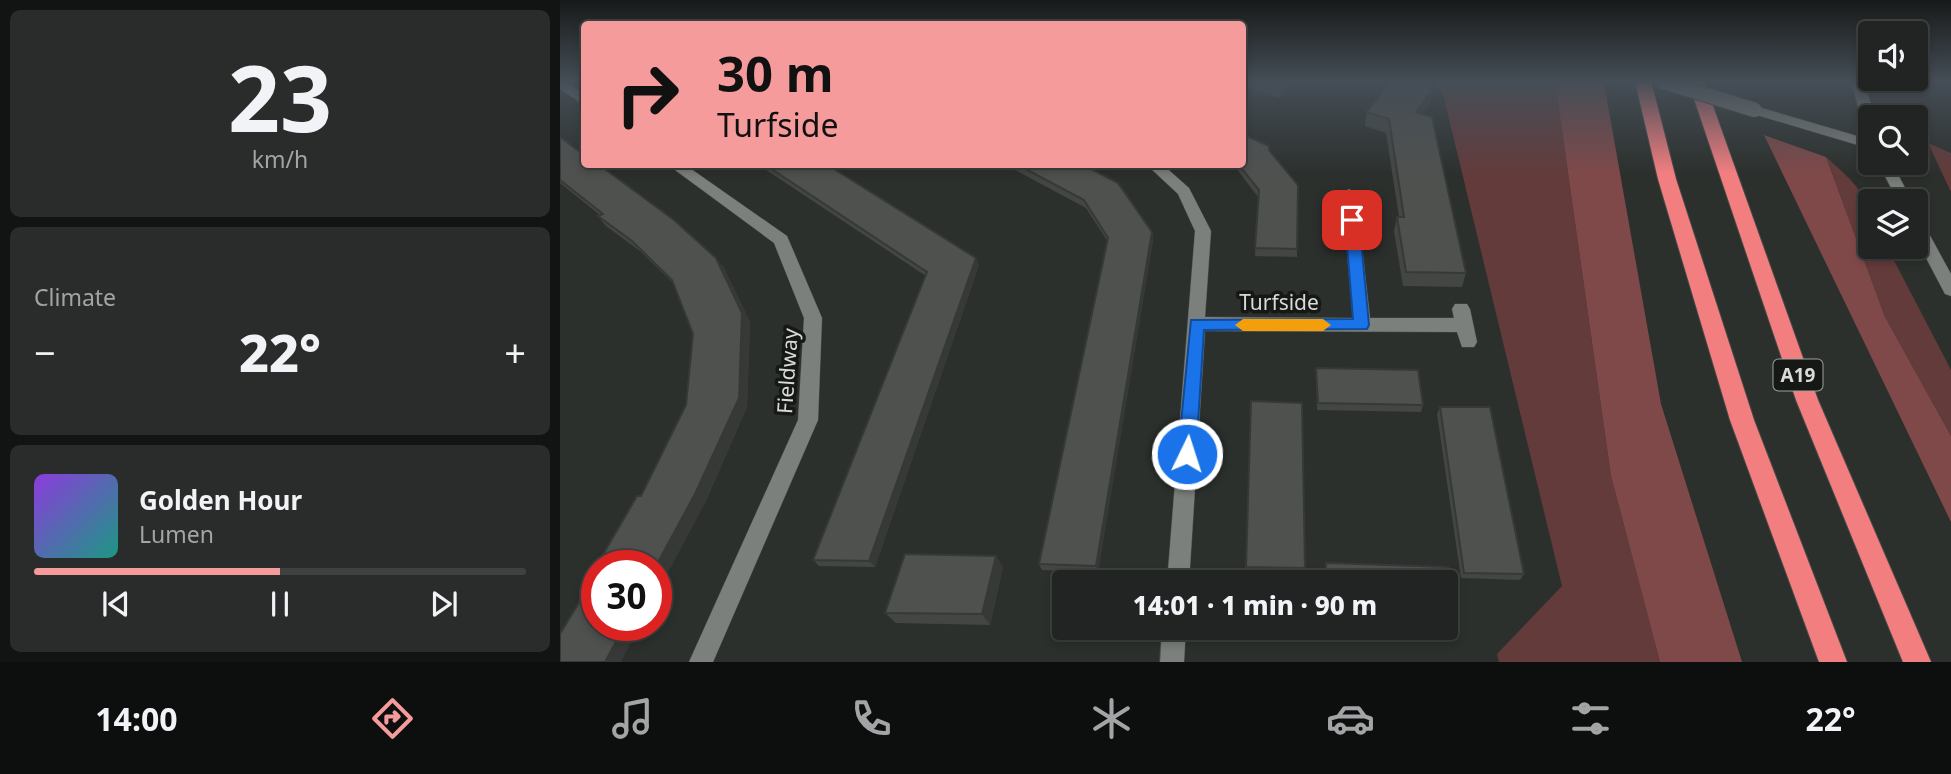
<!DOCTYPE html>
<meta charset="utf-8">
<style>
:root{--surface:#212422;--page:#292c2a;--text:#f1f3f6;--muted:#a2a4a5;--line:#3e4140;--accent:#f59b9b}
body{margin:0;font-family:"Noto Sans",sans-serif;background:var(--page);color:var(--text);height:100vh;display:flex;flex-direction:column;font-size:26px;white-space:nowrap}
*{box-sizing:border-box;margin:0}
p{font-size:23px;color:var(--muted)}
.icon{flex:none;width:38px;height:38px;fill:none;stroke:currentColor;stroke-width:2;stroke-linecap:round;stroke-linejoin:round}
.map{position:relative;flex:1;overflow:hidden}
.panel{display:flex;flex-direction:column;gap:10px;padding:10px;background:#121413;width:560px}
.panel>*{flex:none}
.top-card{position:absolute;left:21px;top:21px;width:665px;height:147px;border-radius:7px;box-shadow:0 4px 10px #0003,0 0 0 2px var(--line);background:#f59b9b;color:#111;overflow:hidden}
.controls{position:absolute;left:1298px;top:21px;display:grid;gap:14px}
.controls a{display:grid;place-items:center;width:70px;height:70px;border-radius:7px;background:var(--surface);box-shadow:0 4px 10px #0003,0 0 0 2px var(--line);font-size:35px}
.speed{position:absolute;left:21px;top:550px;display:flex;gap:14px;font-size:35px;font-weight:700;text-align:center}
.speed>*{display:grid;place-content:center;width:91px;height:91px;border-radius:50%;background:var(--surface);box-shadow:0 4px 10px #0003,0 0 0 2px var(--line);line-height:1}
.speed .limit{border:10px solid #d22;background:#fff;color:#111}
.pin{position:absolute;display:grid;place-items:center;width:60px;height:60px;color:#fff;margin:-30px;border-radius:14px;box-shadow:0 4px 10px #0006}
.me{position:absolute;width:77px;margin:-38px;rotate:4deg;stroke-linejoin:round;filter:drop-shadow(0 0 5px #0008)}
.turn{display:flex;align-items:center;gap:24px;height:147px;padding:0 21px;font-size:32px}
.turn .icon{width:91px;height:91px;stroke-width:2.5}
.turn b{display:block;font-size:49px;line-height:60px}
.big{font-size:52px;font-weight:800;line-height:1.1}
.panel .tile{flex:1;display:flex;flex-direction:column;justify-content:center;gap:10px;min-width:0;padding:0 24px;border-radius:10px;background:var(--page)}
.panel .dial{align-items:center;gap:0}
.dial b{font-size:91px;line-height:1}
.song{display:flex;align-items:center;gap:21px}
.cover{width:84px;height:84px;border-radius:10px;background:linear-gradient(135deg,hsl(270 70% 55%),hsl(170 70% 35%))}
.played{height:7px;border-radius:4px;background:linear-gradient(90deg,var(--accent) 50%,var(--line) 50%)}
.keys{display:flex;justify-content:space-around;direction:ltr}
.heat{display:flex;justify-content:space-between;align-items:center;font-size:38px;direction:ltr}
.trip{position:absolute;left:492px;top:570px;width:406px;height:70px;border-radius:7px;background:var(--surface);box-shadow:0 4px 10px #0003,0 0 0 2px var(--line);font-weight:800;line-height:70px;text-align:center}
.tab-bar{display:flex;height:112px;justify-content:space-around;align-items:center;background:#0d0e0e;color:var(--muted)}
.tab-bar .icon{width:49px;height:49px}
.tab-bar .selected{color:var(--accent)}
.tab-bar b{font-size:32px;color:var(--text)}
main{display:flex;flex:1;min-height:0}
.map>svg:first-child{display:block}
.green{fill:#633b3b}
.forest{fill:#7f4949}
.lines{fill:none;stroke-linecap:round;stroke-linejoin:round}
.minor-casing{stroke:#484b48;stroke-width:1}
.highway-casing{stroke:#484b48;stroke-width:2}
.minor{fill:#7c807c;fill-rule:evenodd}
.highway{fill:#f37e80;fill-rule:evenodd}
.minor-bridge-casing{stroke:#484b48;stroke-width:16;stroke-linecap:butt}
.minor-bridge{stroke:#7c807c;stroke-width:14}
.wall{fill:#434643}
.shaded-wall{fill:#373937}
.building{fill:#4e514e;stroke:#373937;stroke-width:2}
.route{fill:#1a73e8;stroke:#114b97;stroke-width:2}
.slow{fill:#f59e0b}
.labels{text-anchor:middle;dominant-baseline:central;stroke-width:7;stroke-linejoin:round;paint-order:stroke}
.shield{fill:#161816;stroke:#9ea09e;stroke-width:2}
.shield-label{font-size:19px;font-weight:bold;fill:#d9dbd9}
.street-label{font-size:21px;fill:#d9dbd9;stroke:#161816}
</style>
<main>
<section class="panel">
<div class="tile dial"><b>23</b><p>km/h</p></div>
<div class="tile"><p>Climate</p>
<div class="heat"><a>−</a><b class="big">22°</b><a>+</a></div>
</div>
<div class="tile">
<div class="song"><i class="cover"></i><div><b>Golden Hour</b><p>Lumen</p></div></div>
<div class="played"></div>
<div class="keys"><svg class="icon" aria-label="previous" viewBox="0 0 24 24"><path d="M18 5L8 12l10 7zM5 5v14"/></svg><svg class="icon" aria-label="pause" viewBox="0 0 24 24"><path d="M8 5v14M16 5v14"/></svg><svg class="icon" aria-label="next" viewBox="0 0 24 24"><path d="M6 5l10 7-10 7zM19 5v14"/></svg></div>
</div>
</section>
<div class="map">
<svg width="1391" height="662" viewBox="0 0 1391 662">
<rect width="100%" height="100%" fill="#2c302d"/>
<g class="green">
<polygon points="874,81 995,81 1051,476 1100,662 939,662 937,654 1002,586 883,94"/>
<polygon points="1368,143 1391,153 1391,192"/>
<path d="M1266 157C1302 189 1311 197 1311 247H1327L1391 370V436L1325 317Z"/>
</g>
<g class="forest">
<polygon points="995,81 1044,83 1101,404 1182,662 1100,662 1051,476"/>
<polygon points="1204,135 1266,157 1325,317 1391,436 1391,522"/>
</g>
<g class="lines">
<defs>
<g id="minor">
<polygon points="0,81 6,81 24,95 24,105 0,89"/>
<polygon points="1291,81 1304,81 1315,117 1311,117 1311,131 1304,127"/>
<polygon points="1195,106 1311,140 1311,149 1190,113 1188,110"/>
<polygon points="1318,163 1332,163 1352,201 1338,201"/>
<polygon points="107,164 124,164 227,236 262,318 258,420 153,662 129,662 238,420 244,318 214,243"/>
<polygon points="586,164 602,164 629,188 651,231 645,317 793,318 782,194 789,189 796,194 810,318 894,318 892,309 895,304 907,304 910,309 917,342 914,347 902,347 897,332 645,331 629,583 607,583 635,231 618,194"/>
<polygon points="1356,218 1361,219 1391,274 1391,296 1385,294 1356,239"/>
<polygon points="602,628 626,628 624,662 600,662"/>
</g>
<g id="highway">
<polygon points="1075,81 1091,81 1116,179 1194,420 1287,662 1259,662 1170,420 1098,179"/>
<polygon points="1128,81 1144,81 1258,400 1371,662 1343,662 1236,400"/>
</g>
</defs>
<use href="#minor" class="minor-casing"/>
<use href="#highway" class="highway-casing"/>
<use href="#minor" class="minor"/>
<use href="#highway" class="highway"/>
<defs>
<polyline id="minor-bridge" points="1101,81 1195,110"/>
</defs>
<use href="#minor-bridge" class="minor-bridge-casing"/>
<use href="#minor-bridge" class="minor-bridge"/>
</g>
<g class="wall">
<polygon points="682,81 737,81 720,98 682,86"/>
<polygon points="870,104 862,114 906,273 902,287 843,286 834,231 837,217 839,217 826,133 805,126 806,112"/>
<polygon points="0,137 164,268 190,322 187,407 145,503 81,496 126,405 133,334 113,283 80,251 46,226 38,216 40,215 0,183"/>
<polygon points="709,150 738,185 737,257 695,256 698,197 673,164 682,164"/>
<polygon points="197,164 266,164 419,265 315,567 259,566 253,560 366,276"/>
<polygon points="444,164 522,164 592,232 593,240 538,572 482,570 479,564 548,242 526,208"/>
<polygon points="756,368 863,405 861,412 757,410"/>
<polygon points="691,401 745,568 744,574 686,573"/>
<polygon points="880,407 964,574 960,580 901,578 877,414"/>
<polygon points="766,563 888,567 895,618 889,628 886,628 886,583 764,583 764,574"/>
<polygon points="443,567 430,625 336,623 325,613"/>
</g>
<g class="shaded-wall">
<polygon points="723,81 737,81 720,98 721,84"/>
<polygon points="873,89 870,104 853,126 856,112"/>
<polygon points="592,232 593,240 538,572 536,566"/>
<polygon points="156,258 164,268 190,322 187,407 145,503 96,595 96,566"/>
<polygon points="416,258 419,265 315,567 309,561"/>
<polygon points="436,556 443,567 430,625 422,614"/>
<polygon points="65,625 80,625 61,662 45,662"/>
</g>
<g class="building">
<polygon points="832,81 847,81 873,89 856,112 872,117 906,273 846,272 837,217 844,217 829,119 806,112"/>
<polygon points="682,134 709,146 709,150 738,185 737,249 695,248 699,190 678,164 682,164"/>
<polygon points="0,137 24,155 24,164 38,164 114,220 156,258 182,313 179,398 135,494 96,566 96,565 37,565 77,496 81,496 126,405 133,334 112,280 72,241 38,216 43,214 0,180"/>
<polygon points="204,164 266,164 416,258 309,561 253,560 367,272"/>
<polygon points="456,164 522,164 558,183 592,232 536,566 479,564 548,238 524,200"/>
<polygon points="756,368 858,370 863,405 758,403"/>
<polygon points="691,401 742,403 745,568 686,567"/>
<polygon points="880,407 930,407 964,574 904,573"/>
<polygon points="345,554 436,556 422,614 325,613"/>
<polygon points="766,563 888,567 895,618 886,618 886,583 766,583"/>
<polygon points="37,567 37,625 65,625 45,662 0,662 0,634 32,581 29,581"/>
</g>
<linearGradient id="sky" x2="0" y2="1"><stop stop-color="#181a19"/><stop offset="0.47" stop-color="#454e57"/><stop offset="1" stop-color="#454e57" stop-opacity="0"/></linearGradient>
<rect width="1391" height="174" fill="url(#sky)"/>
<polygon class="route" points="792,215 799,220 809,325 807,329 644,330 636,454 633,459 627,461 621,459 618,454 631,320 793,319 785,220"/>
<polygon class="slow" points="683,319 763,319 771,325 763,331 683,331 675,325"/>
<g class="labels">
<rect class="shield" x="1213.5" y="359.5" width="49" height="31" rx="5"/>
<g class="shield-label">
<text x="1238" y="375">A19</text>
</g>
<g class="street-label">
<text x="719" y="302">Turfside</text>
<text transform="translate(227 371) rotate(-86)">Fieldway</text>
</g>
</g>
</svg>
<div class="controls">
<a><svg class="icon" aria-label="sound" viewBox="0 0 24 24"><path d="M4 9h4l5-4v14l-5-4H4zM17 9q2 3 0 6"/></svg></a>
<a><svg class="icon" aria-label="search" viewBox="0 0 24 24"><circle cx="10" cy="10" r="6"/><path d="M15 15l6 6"/></svg></a>
<a><svg class="icon" aria-label="layers" viewBox="0 0 24 24"><path d="M12 4l9 5-9 5-9-5zM3 14l9 5 9-5"/></svg></a>
</div>
<div class="speed"><div class="limit">30</div></div>
<div class="pin" style="left:792px;top:220px;background:#d93025"><svg class="icon" aria-label="arrive" viewBox="0 0 24 24"><path d="M6 21V4h12l-3 4 3 4H6"/></svg></div>
<svg class="me" style="left:627px;top:454px" viewBox="-20 -20 40 40"><circle r="17" fill="#1a73e8" stroke="#fff" stroke-width="3"/><path d="M0-11L8 9 0 5-8 9z" fill="#fff"/></svg>
<div class="trip">14:01 · 1 min · 90 m</div>
<div class="top-card">
<div class="turn"><svg class="icon" aria-label="right" viewBox="0 0 24 24"><path d="M7 20v-9h11M14 6l5 5-5 5"/></svg><div><b>30 m</b>Turfside</div></div>
</div>
</div>
</main>
<nav class="tab-bar">
<b>14:00</b>
<svg class="icon selected" aria-label="directions" viewBox="0 0 24 24"><path d="M12 3l9 9-9 9-9-9zM9 14v-3h6M13 9l2 2-2 2"/></svg>
<svg class="icon" aria-label="music" viewBox="0 0 24 24"><path d="M9 18V5l10-2v13"/><circle cx="6" cy="18" r="3"/><circle cx="16" cy="16" r="3"/></svg>
<svg class="icon" aria-label="phone" viewBox="0 0 24 24"><path d="M5 4h4l2 5-3 2q2 4 5 5l2-3 5 2v4C11 20 4 13 5 4z"/></svg>
<svg class="icon" aria-label="climate" viewBox="0 0 24 24"><path d="M12 3v18M4 7l16 10M4 17L20 7"/></svg>
<svg class="icon" aria-label="car" viewBox="0 0 24 24"><path d="M5 17H2v-5l4-1 3-4h7l3 4 3 1v5h-3M9 17h6M6 11h13"/><circle cx="7" cy="17" r="2"/><circle cx="17" cy="17" r="2"/></svg>
<svg class="icon" aria-label="filters" viewBox="0 0 24 24"><path d="M4 7h16M4 17h16"/><circle cx="9" cy="7" r="2"/><circle cx="15" cy="17" r="2"/></svg>
<b>22°</b>
</nav>
